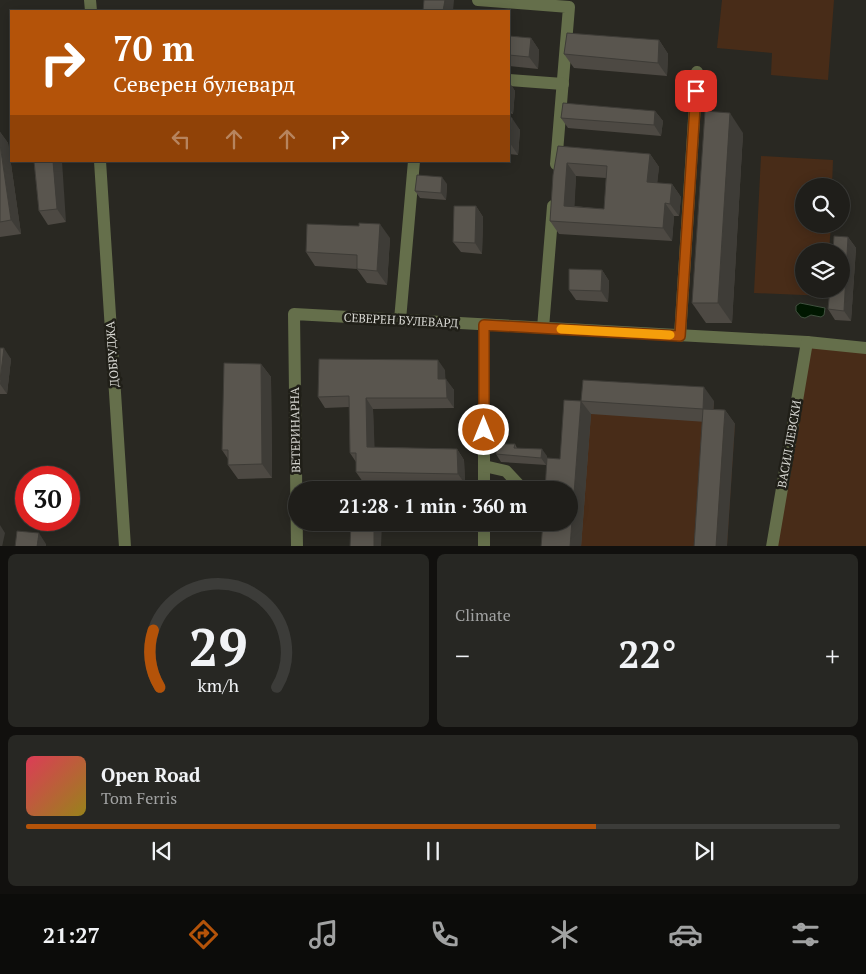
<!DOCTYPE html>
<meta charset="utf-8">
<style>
:root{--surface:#1f1e1a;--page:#272723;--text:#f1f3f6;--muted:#a1a2a2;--line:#3c3c39;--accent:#b45309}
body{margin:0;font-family:"PT Serif",serif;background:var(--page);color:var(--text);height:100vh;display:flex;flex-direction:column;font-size:19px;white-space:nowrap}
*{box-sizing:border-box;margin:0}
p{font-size:16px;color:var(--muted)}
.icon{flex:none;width:28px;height:28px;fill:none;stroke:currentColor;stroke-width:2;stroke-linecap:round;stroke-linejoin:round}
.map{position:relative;height:546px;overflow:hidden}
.sheet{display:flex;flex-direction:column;gap:8px;padding:8px;background:#11100e;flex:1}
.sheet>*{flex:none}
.banner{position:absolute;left:10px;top:10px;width:500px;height:152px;border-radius:0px;box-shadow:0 2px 12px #0003,0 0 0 1px var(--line);background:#b45309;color:#fff;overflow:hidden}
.tools{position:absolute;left:795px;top:178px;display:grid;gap:10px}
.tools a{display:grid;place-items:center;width:55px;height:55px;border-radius:50%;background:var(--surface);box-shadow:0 2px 12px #0003,0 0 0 1px var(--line);font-size:25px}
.speed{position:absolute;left:15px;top:466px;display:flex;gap:10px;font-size:25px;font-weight:700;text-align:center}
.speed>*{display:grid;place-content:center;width:65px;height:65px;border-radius:50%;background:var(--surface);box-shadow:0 2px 12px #0003,0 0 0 1px var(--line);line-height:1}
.speed .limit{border:8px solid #d22;background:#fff;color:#111}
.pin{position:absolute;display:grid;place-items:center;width:42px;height:42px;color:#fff;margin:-21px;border-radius:10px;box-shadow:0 2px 8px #0006}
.me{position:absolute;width:55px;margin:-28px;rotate:0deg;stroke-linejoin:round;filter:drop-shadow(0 0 4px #0008)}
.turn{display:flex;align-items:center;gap:18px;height:105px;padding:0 20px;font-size:22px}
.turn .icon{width:65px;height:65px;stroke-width:2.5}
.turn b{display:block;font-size:35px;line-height:42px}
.lanes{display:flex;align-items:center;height:48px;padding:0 20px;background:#0003;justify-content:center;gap:25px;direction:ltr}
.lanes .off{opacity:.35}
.big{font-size:38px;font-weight:600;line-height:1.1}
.sheet .widget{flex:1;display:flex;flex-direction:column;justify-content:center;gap:8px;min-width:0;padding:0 18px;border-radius:8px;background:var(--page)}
.sheet .dial{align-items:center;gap:0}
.dial svg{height:130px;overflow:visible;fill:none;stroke:var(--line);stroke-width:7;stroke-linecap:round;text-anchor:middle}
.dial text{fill:var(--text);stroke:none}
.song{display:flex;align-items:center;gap:15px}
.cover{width:60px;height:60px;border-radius:8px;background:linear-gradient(135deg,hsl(350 70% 55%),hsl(50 70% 35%))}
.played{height:5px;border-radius:2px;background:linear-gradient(90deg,var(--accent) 70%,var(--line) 70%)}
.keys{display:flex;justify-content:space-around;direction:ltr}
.heat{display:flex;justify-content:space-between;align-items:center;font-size:28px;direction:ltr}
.sheet .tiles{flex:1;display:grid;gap:8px;grid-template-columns:1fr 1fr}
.widget:last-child{grid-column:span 2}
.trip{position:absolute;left:288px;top:481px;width:290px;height:50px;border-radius:25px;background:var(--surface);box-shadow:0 2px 12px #0003,0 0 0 1px var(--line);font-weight:600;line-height:50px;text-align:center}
.tab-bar{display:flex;height:80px;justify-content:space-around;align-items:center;background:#0c0c0a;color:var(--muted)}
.tab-bar .icon{width:35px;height:35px}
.tab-bar .selected{color:var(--accent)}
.tab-bar b{font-size:22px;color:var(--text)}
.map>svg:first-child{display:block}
.green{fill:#482c18}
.water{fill:#001700;stroke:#41513f}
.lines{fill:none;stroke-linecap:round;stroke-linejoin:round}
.minor{stroke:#656f4b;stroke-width:12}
.wall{fill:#4d4943;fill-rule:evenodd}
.shaded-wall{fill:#3e3c37}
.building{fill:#59554e;stroke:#3e3c37;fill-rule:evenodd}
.route-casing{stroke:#753606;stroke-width:12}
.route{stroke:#b45309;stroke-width:9}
.slow{stroke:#f59e0b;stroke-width:9}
.labels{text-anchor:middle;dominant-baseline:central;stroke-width:5;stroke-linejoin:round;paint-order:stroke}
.street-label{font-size:12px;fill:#d8d8d3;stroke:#201f18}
</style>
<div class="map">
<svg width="866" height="547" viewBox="0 0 866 547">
<rect width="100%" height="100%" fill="#292822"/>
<g class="green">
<polygon points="722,0 834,0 828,80 771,75 772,53 717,48"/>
<polygon points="761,156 833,160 832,186 804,186 804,224 831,224 829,251 804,251 804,289 828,289 827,296 754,293"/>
<polygon points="805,346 866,351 866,546 773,547"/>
<polygon points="592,393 714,401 713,422 735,424 727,546 552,547 569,522 569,490 573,413 591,414"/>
</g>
<polygon class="water" points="800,303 825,308 824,315 821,317 811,315 805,318 801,317 796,311 796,306"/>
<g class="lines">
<g class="minor">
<polyline points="90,0 91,11"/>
<polyline points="478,0 569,7 556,164"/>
<polyline points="509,80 563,84"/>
<polyline points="100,161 125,547"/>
<polyline points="400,320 414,161"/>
<polyline points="484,325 484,490"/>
<polyline points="543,328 553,206"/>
<polyline points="680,336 697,72"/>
<polyline points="484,466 506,471 520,486 532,490"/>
<polyline points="484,522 484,547"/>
<polyline points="297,547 294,314 807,342 866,348"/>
<polyline points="772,547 807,342"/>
</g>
</g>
<g class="wall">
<polygon points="509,36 531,38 539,50 538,69 509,66"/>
<polygon points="659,40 668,54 667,76 574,68 564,54"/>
<polygon points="509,82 515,91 513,114 509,113"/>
<polygon points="655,111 663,121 661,136 568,128 561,118"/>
<polygon points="509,117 520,130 518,155 509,154"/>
<polygon points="0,132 8,143 21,234 0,237"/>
<polygon points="743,133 732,323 706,323 692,303"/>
<path d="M558 146 650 154 659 167 657 183 672 184 681 197 679 216H674L672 241 559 234 550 221ZM576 176 606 178 604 209 574 206Z"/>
<polygon points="34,161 66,222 48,225 39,211"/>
<polygon points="447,184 446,200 420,198 415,191"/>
<polygon points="476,206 483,217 482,254 461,252 453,242"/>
<polygon points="848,237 856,248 851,321 835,320 828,309"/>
<polygon points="390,238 387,285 367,283 357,269 315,266 306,252"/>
<polygon points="602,270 609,281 608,302 576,300 569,290"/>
<polygon points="0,348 11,359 7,394 0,394"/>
<polygon points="261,364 271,377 272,478 238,479 228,465 228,459 222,450"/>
<polygon points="445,370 445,379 454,390 454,408 373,409 374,447 457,449 464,460 465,484 363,482 356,472 356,462 350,453 349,407 325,408 318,397"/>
<polygon points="581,401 714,401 713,409 725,410 735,424 591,414 581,547 541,547 560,459"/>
<polygon points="515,444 517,448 547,456 546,465 501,462 496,454"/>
</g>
<g class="shaded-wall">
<polygon points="445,0 454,0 453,11 443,11"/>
<polygon points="531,38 539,50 538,69 529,57"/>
<polygon points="659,40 668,54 667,76 658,63"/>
<polygon points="509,82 515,91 513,114 509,108"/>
<polygon points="655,111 663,121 661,136 654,125"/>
<polygon points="730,113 743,133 732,323 718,303"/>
<polygon points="512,118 520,130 518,155 510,143"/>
<polygon points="0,132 8,143 21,234 11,220 0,144"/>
<polygon points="650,154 659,167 656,195 647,182"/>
<polygon points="53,161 62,161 66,222 57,209"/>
<polygon points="567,163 576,176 574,219 564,206"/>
<polygon points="442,177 447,184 446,200 441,193"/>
<polygon points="672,184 681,197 679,216 670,204"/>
<polygon points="665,203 674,216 672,241 663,228"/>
<polygon points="476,206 483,217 482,254 475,243"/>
<polygon points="380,224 390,238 387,285 377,271"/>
<polygon points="848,237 856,248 851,321 844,311"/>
<polygon points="602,270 609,281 608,302 601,291"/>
<polygon points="4,348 11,359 7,394 0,384"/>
<polygon points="438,360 445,370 446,390 438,379"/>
<polygon points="261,364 271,377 272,478 262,464"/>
<polygon points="446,379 454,390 454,408 447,398"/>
<polygon points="704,387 714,401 713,422 703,409"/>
<polygon points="366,398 373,409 375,457 367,447"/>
<polygon points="581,401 591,414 581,547 570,547"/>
<polygon points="725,410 735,424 727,547 716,547"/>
<polygon points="457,449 464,460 465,484 458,474"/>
<polygon points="542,449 547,456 546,465 541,458"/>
<polygon points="374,522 382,522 381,547 374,547"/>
<polygon points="0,525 5,533 2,547 0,547"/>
<polygon points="39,533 46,544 46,547 37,547"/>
</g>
<g class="building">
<polygon points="424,0 445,0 443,11 423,11"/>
<polygon points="567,33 659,40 658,63 564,54"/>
<polygon points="509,36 531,38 529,57 509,55"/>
<polygon points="563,103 655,111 654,125 561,118"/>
<polygon points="705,111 730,113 718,303 692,303"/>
<polygon points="509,117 512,118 510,143 509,143"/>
<polygon points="0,144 11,220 0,222"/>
<path d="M558 146 650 154 647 182 672 184 670 204 665 203 663 228 550 221 553 175ZM567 163 607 166 604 209 564 206Z"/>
<polygon points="34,161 53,161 57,209 39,211"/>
<polygon points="417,175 442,177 441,193 415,191"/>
<polygon points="454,206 476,206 475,243 453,242"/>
<polygon points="359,223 380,224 377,271 357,269 357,255 306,252 307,224 359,226"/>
<polygon points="834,236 848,237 844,311 828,309 830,289 841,289 841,251 833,251"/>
<polygon points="569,269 602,270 601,291 569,290"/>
<polygon points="0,348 4,348 0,380"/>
<polygon points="319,359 438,360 438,379 446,379 447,398 366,398 367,447 457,449 458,474 356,472 356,453 350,453 349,396 318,397"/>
<polygon points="224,363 261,364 262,464 228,465 228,450 222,450"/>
<polygon points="583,380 704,387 703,409 581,401"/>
<polygon points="564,400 581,401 570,547 541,547 543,522 569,522 569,490 545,490 547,458 560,459"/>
<polygon points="703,409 725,410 716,547 694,547"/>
<polygon points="497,444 515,444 514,448 542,449 541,458 496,454"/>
<polygon points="351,522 374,522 374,547 350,547"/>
<polygon points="17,531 39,533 37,547 15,547"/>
</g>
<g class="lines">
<defs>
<polyline id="route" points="484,430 484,325 680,336 696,91"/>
</defs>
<use href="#route" class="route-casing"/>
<use href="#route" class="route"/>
<polyline class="slow" points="561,329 670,335"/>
</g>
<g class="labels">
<g class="street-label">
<text transform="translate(401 320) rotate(3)">СЕВЕРЕН БУЛЕВАРД</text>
<text transform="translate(112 354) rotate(-94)">ДОБРУДЖА</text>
<text transform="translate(295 430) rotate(-91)">ВЕТЕРИНАРНА</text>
<text transform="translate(789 444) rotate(-80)">ВАСИЛ ЛЕВСКИ</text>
</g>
</g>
</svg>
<div class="tools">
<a><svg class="icon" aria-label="search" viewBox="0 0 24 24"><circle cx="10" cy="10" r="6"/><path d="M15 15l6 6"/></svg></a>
<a><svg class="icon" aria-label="layers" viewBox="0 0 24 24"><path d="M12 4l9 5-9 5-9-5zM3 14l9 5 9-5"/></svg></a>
</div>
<div class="speed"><div class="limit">30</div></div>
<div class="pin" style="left:696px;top:91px;background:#d93025"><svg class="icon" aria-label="arrive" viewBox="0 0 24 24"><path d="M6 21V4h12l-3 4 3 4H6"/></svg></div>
<svg class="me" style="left:484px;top:430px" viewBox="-20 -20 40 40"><circle r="17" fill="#b45309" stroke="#fff" stroke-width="3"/><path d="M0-11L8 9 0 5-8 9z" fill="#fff"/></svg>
<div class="trip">21:28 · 1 min · 360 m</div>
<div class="banner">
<div class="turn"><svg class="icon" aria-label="right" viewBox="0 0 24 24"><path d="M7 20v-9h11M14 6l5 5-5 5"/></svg><div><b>70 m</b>Северен булевард</div></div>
<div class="lanes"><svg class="icon off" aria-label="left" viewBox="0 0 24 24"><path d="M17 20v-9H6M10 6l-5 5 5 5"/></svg><svg class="icon off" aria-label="ahead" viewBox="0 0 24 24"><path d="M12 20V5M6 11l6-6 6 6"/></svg><svg class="icon off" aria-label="ahead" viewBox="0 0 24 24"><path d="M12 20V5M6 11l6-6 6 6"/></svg><svg class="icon" aria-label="right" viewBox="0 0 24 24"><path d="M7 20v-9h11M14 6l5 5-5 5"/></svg></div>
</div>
</div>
<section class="sheet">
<div class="tiles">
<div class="widget dial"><svg viewBox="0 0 100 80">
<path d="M14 69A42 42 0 1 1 86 69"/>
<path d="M14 69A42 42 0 0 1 10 34" stroke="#b45309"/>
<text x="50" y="56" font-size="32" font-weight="700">29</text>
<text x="50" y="72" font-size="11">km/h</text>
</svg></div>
<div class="widget"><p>Climate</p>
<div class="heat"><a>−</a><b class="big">22°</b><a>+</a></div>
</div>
<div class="widget">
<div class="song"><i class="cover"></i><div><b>Open Road</b><p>Tom Ferris</p></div></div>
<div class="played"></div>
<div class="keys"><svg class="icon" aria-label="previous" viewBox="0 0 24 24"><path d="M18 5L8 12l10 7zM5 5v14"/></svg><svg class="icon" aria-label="pause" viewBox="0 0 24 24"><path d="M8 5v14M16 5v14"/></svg><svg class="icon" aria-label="next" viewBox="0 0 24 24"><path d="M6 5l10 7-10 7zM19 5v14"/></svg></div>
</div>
</div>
</section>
<nav class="tab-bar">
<b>21:27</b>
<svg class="icon selected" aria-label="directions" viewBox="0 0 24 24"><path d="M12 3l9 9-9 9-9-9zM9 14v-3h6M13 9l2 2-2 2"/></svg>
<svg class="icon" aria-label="music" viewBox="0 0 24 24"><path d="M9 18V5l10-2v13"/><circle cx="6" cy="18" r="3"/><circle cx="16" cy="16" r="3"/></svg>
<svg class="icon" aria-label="phone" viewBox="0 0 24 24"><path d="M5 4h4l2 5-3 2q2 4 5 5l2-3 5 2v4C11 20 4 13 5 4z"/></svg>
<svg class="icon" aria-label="climate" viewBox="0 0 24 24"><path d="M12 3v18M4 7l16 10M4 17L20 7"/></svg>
<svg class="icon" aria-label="car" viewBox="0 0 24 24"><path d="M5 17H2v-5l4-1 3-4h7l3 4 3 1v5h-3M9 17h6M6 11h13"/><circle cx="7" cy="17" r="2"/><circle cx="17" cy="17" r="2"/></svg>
<svg class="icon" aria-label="filters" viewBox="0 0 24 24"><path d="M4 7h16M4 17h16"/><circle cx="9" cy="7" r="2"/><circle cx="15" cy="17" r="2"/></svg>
</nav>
